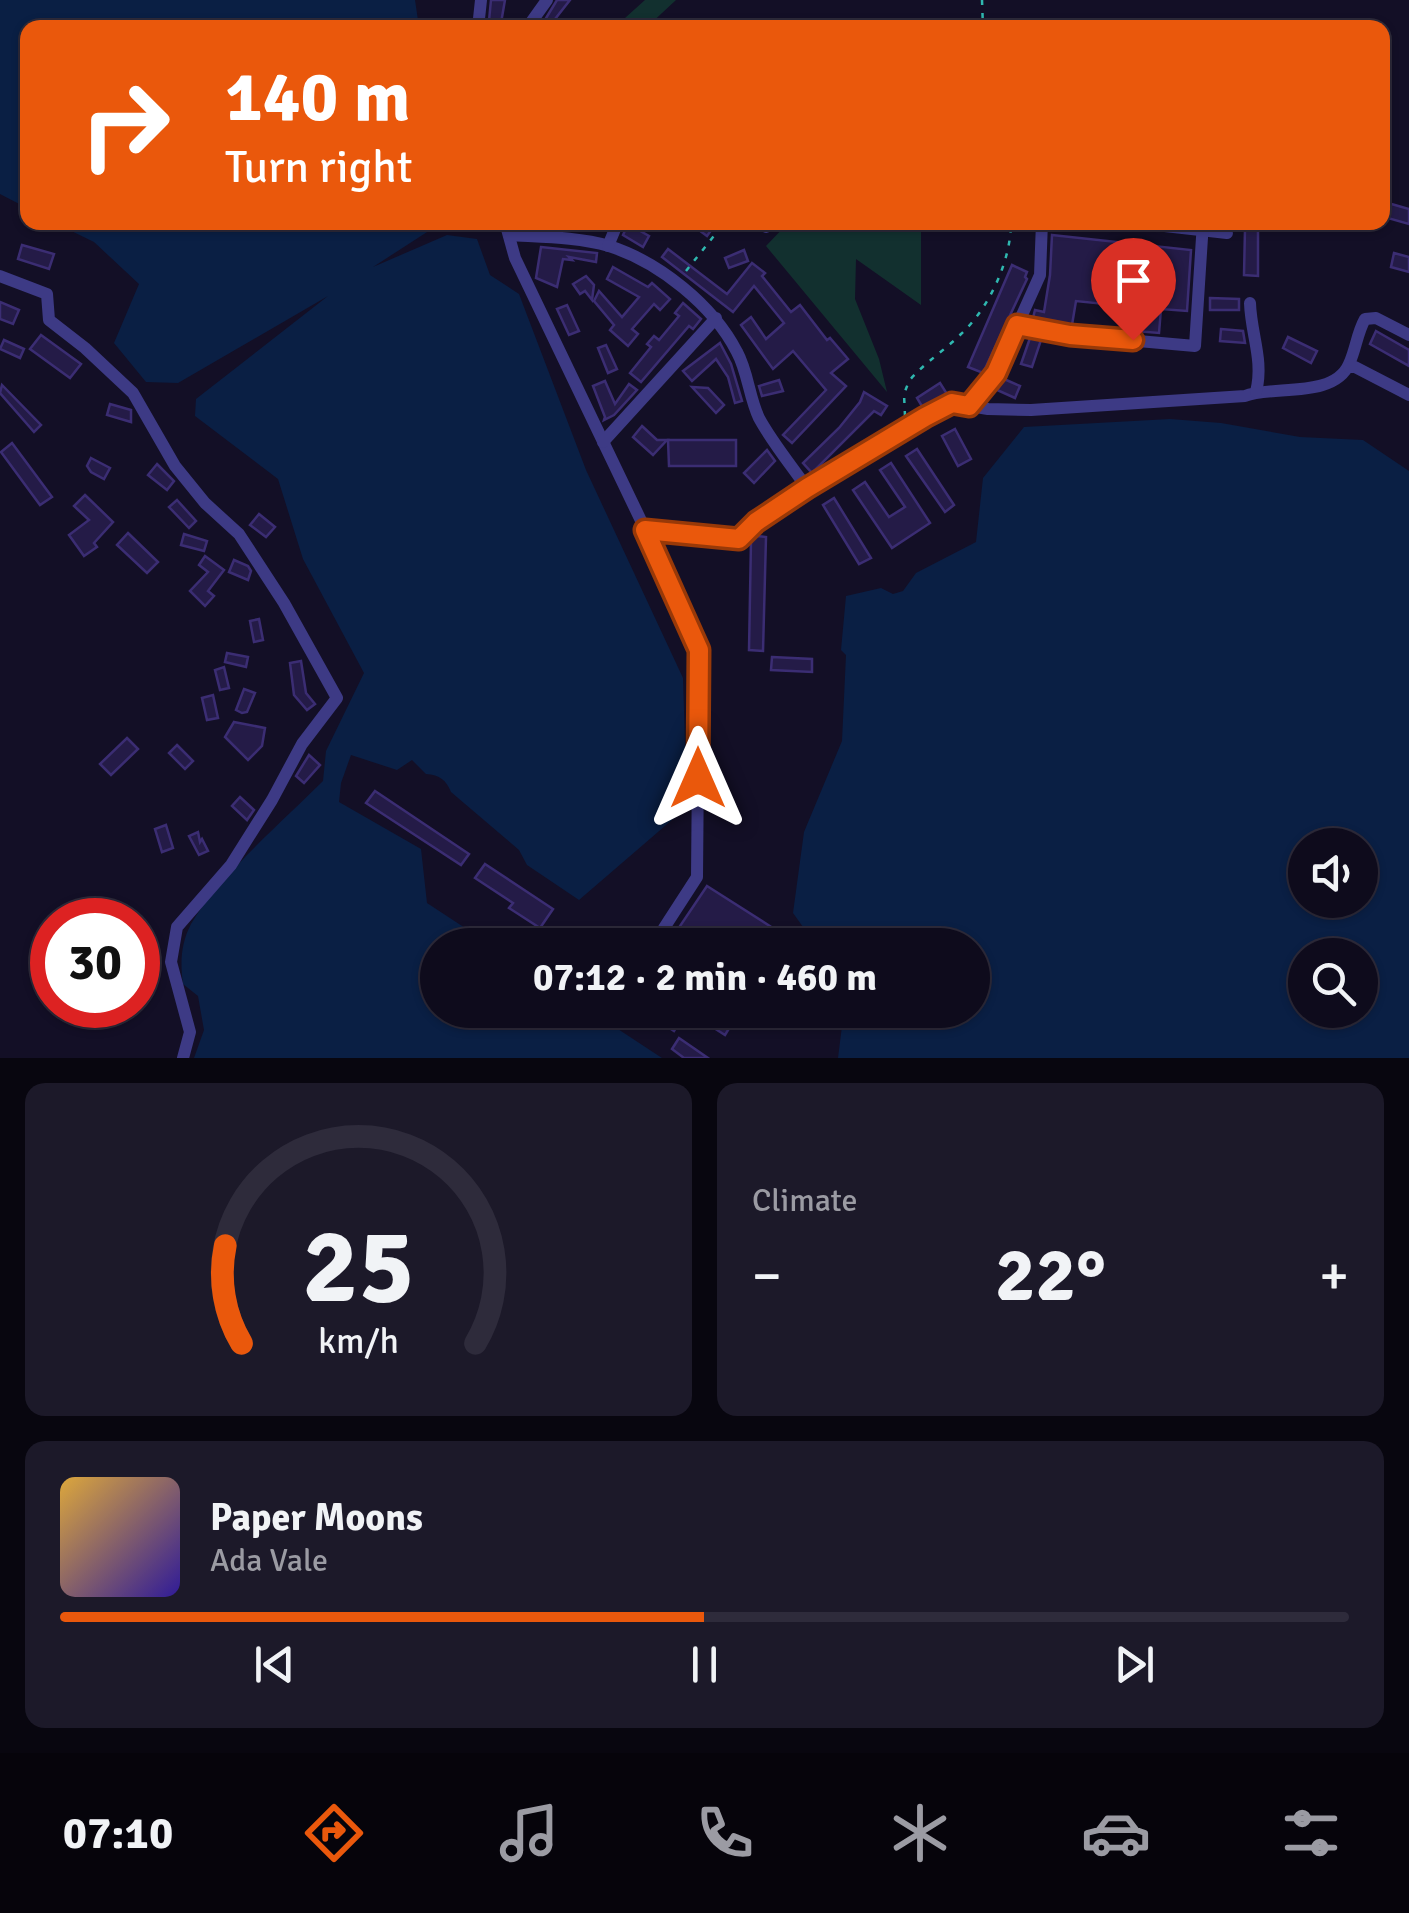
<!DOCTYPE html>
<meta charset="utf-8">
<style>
:root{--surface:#0e0b1c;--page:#1c1929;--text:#f1f3f6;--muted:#9b9ba3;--line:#2e2b3b;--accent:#ea580c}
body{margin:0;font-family:Signika,sans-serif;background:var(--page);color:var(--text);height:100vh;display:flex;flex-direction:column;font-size:38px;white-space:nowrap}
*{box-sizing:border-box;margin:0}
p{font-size:32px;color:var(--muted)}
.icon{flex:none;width:55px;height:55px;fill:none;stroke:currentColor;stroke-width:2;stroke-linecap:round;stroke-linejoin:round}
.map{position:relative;height:1058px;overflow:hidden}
.panel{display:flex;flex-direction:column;gap:25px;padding:25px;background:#08060f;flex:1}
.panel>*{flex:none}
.banner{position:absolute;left:20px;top:20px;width:1370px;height:210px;border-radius:20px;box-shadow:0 2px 8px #0004,0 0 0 2px var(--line);background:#ea580c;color:#fff;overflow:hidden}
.buttons{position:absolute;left:1288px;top:828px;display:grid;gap:20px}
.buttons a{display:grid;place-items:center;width:90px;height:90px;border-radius:50%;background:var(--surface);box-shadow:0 2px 8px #0004,0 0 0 2px var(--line);font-size:50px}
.speed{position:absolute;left:30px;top:898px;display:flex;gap:20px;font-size:50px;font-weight:700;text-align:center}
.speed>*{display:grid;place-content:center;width:130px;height:130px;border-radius:50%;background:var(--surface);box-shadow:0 2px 8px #0004,0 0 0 2px var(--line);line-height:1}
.speed .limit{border:15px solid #d22;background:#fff;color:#111}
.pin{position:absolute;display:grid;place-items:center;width:85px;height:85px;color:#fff;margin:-102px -42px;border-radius:50% 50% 50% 0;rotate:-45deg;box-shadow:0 0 10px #0007}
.pin .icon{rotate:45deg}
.me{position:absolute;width:110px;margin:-55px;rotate:0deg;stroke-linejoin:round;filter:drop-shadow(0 0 8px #0008)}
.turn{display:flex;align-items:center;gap:35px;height:210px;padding:0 40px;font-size:45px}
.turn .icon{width:130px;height:130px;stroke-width:2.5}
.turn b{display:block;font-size:70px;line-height:85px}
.big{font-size:75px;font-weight:700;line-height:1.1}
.panel .tile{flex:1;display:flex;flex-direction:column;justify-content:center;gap:15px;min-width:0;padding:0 35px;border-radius:20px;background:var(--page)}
.panel .dial{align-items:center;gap:0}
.dial svg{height:260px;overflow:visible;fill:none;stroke:var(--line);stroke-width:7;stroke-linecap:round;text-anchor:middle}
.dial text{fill:var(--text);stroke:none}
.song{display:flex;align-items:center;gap:30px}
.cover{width:120px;height:120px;border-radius:15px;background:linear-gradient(135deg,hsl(40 70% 55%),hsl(250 70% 35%))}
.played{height:10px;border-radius:5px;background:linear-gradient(90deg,var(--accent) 50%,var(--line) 50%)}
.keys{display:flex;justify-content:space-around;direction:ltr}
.heat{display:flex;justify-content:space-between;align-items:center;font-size:55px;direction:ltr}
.panel .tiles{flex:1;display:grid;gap:25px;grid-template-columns:1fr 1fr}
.tile:last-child{grid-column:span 2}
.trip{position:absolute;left:420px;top:928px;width:570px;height:100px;border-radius:50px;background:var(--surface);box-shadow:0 2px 8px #0004,0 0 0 2px var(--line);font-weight:700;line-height:100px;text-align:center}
.dock{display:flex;height:160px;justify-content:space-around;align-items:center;background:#06040b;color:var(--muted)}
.dock .icon{width:70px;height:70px}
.dock .active{color:var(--accent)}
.dock b{font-size:45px;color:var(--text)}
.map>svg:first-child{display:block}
.green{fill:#12302f}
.water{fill:#0a1f44;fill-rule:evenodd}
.building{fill:#241b47;stroke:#3b2d73;stroke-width:2.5}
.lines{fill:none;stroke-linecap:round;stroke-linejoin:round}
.path{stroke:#2fb8b0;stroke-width:2.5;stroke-dasharray:5 8;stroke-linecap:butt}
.minor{stroke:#3d3a85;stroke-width:12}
.route-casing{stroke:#983908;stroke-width:25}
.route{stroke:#ea580c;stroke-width:18}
</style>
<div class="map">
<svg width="1409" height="1058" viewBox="0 0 1409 1058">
<rect width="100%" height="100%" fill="#130f26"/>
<g class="green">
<polygon points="645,0 676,0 647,27 615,27"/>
<polygon points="788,223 921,223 921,305 856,259 855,299 879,359 887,392 766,246"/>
</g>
<g class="water">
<polygon points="0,0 415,0 419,27 28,28 27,208 0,194"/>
<path d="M55 223H441L373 267 447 235 477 239 490 275 519 294 586 470 683 678 687 807 579 900 527 865 519 850 451 792C446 780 440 775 426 774L412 760 397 770 351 755 341 783 339 802 421 849 427 903 491 945H438V1010H589L662 1058H194L204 1030 198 996 183 984C180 962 181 943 191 924 218 877 284 820 323 781L326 751 364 673 303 559 278 479 195 416 196 399 328 296 178 383 146 382 114 343 139 284 94 242Z"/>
<path d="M1170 419 1221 423 1300 437 1363 440 1409 471V1058H838L844 1010H972V945H816L793 913 804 832 842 741 846 655 841 650 846 596 881 588 893 594 903 591 916 573 976 542 983 478 1024 427ZM1305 845H1360V900H1305ZM1305 955H1360V1010H1305Z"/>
</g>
<g class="building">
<polygon points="491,0 505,0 501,23 489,21"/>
<polygon points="557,0 570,0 548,28 540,28"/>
<polygon points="1388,203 1409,209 1409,224 1384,217"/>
<polygon points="688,222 717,222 707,236"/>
<polygon points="628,224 649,236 643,247 623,235"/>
<polygon points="1245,229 1258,229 1258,276 1244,275"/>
<polygon points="1052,235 1191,250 1187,311 1161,309 1159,333 1123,330 1125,306 1076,301 1072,325 1033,318 1035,310 1044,312 1050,275"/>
<polygon points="22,245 54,254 49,269 18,259"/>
<polygon points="541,247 597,253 596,262 569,257 572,260 563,259 557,287 536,278"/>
<polygon points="668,249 727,294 752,263 765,273 762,276 791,312 800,305 827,340 830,338 848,359 831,373 846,386 792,443 783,435 826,390 793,351 773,369 741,325 751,317 766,339 784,323 754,286 733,312 662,257"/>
<polygon points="744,250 748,261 729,268 725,258"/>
<polygon points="1394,253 1409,257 1409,272 1391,267"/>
<polygon points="1012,265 1027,272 1025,277 1027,279 983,373 968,367"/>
<polygon points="613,267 648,287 652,283 670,299 660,310 654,304 632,329 638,334 628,346 610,330 614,325 594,301 599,291 622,317 639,297 607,279"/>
<polygon points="586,276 594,285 592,300 585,291 580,294 573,284"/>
<polygon points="1210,298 1239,299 1239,310 1210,310"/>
<polygon points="0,302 19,310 13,324 0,319"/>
<polygon points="683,303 701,319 693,329 689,326 641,382 630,373 651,347 647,344 654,336 659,340 679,316 675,313"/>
<polygon points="567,305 579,331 569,335 557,309"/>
<polygon points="1221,329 1243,331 1245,343 1220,341"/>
<polygon points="1376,331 1409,350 1409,366 1370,344"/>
<polygon points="41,335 81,364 70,378 30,349"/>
<polygon points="1288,337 1317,351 1311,363 1283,348"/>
<polygon points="1030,338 1041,340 1032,367 1021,364"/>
<polygon points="4,340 24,349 20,358 0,349"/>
<polygon points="720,343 731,364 742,401 735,403 728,377 716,359 692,381 683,371"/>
<polygon points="606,345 617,369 608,373 598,348"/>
<polygon points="1004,379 1020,386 1015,398 997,390"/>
<polygon points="779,380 783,391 762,396 759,386"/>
<polygon points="605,381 615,404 629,384 637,390 614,415 604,420 605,417 593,386"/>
<polygon points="940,383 947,394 923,408 917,398"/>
<polygon points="2,385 41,425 34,432 0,393"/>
<polygon points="692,387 708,388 724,405 716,413"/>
<polygon points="864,392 887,406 881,415 874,411 812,473 803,463 839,428 860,402"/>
<polygon points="110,404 131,410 131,422 107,415"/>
<polygon points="642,426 657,440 667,440 653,455 633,437"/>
<polygon points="955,429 971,459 958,466 942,436"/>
<polygon points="668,440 736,440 736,466 669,466"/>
<polygon points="12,443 52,497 40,505 1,452"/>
<polygon points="917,449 954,505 945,512 906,456"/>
<polygon points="767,450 775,461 754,483 744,473"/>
<polygon points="91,458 110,468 104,479 91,472 87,466"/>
<polygon points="891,463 930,523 892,548 853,490 865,482 889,517 905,507 880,470"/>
<polygon points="157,464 174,481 167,490 148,475"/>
<polygon points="85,495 113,522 94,543 97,547 84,556 69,535 89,520 74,506"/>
<polygon points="834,498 871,558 859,564 823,505"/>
<polygon points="177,500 196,521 189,528 169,507"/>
<polygon points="259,514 275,527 266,537 250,525"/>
<polygon points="128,533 158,562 147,573 117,545"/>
<polygon points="184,534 207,541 204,551 181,545"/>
<polygon points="757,536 766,537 763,651 749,650 751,541"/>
<polygon points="205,556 224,570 208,591 214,596 205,606 190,591 208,572 199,565"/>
<polygon points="234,560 248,566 251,571 248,580 229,572"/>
<polygon points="259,619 263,640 254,642 250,621"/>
<polygon points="227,653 248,657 246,667 225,662"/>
<polygon points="772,657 812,659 812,672 771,670"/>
<polygon points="301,661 306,693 315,704 307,710 294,695 290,663"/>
<polygon points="224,667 229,688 220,690 215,670"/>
<polygon points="244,689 255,693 247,712 242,713 236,710"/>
<polygon points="213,695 218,718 207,720 202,698"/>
<polygon points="234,722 265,728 262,746 248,760 225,737"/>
<polygon points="127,738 138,749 111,775 100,764"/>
<polygon points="177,745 193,761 185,769 169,753"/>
<polygon points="309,755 320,765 304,783 296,776"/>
<polygon points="375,791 469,854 461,865 366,803"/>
<polygon points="240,797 254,810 247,820 232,806"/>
<polygon points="166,825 173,848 162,852 155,829"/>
<polygon points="198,832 200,842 202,839 208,851 199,855 189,836"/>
<polygon points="485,864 553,909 540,928 509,908 513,903 475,878"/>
<polygon points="707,886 776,930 766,945 705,945 678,929"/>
<polygon points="660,1010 673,1010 683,1017 674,1031 654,1018"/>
<polygon points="686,1010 754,1010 746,1023 736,1017 725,1035"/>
<polygon points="679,1038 708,1058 684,1058 672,1049"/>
</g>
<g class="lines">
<g class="path">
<polyline points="982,0 983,28"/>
<polyline points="686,271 725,222"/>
<path d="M905 416 904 394 909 381C924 363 944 351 961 334 989 308 1011 261 1011 222"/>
</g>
<g class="minor">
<polyline points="478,28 481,0"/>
<polyline points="527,28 547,0"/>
<polyline points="505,222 515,258 645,529 699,650 697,877 664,928"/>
<polyline points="760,222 766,227"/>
<polyline points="1129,222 1227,233"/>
<path d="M509 235C541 237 578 237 609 246 659 262 713 305 737 352 748 372 749 397 759 418 772 442 791 465 807 488L952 403 988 409 1031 410 1245 396C1272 385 1334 399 1349 364 1356 349 1357 333 1365 319L1376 318 1409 335"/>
<polyline points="608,246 618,222"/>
<polyline points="0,276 47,294 49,320 85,348 133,393 175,466 205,503 239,534 284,603 337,698 302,744 272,800 231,865 177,927 171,962 190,1032 183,1058"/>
<path d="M1250 303C1251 335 1264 360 1256 392"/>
<polyline points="1017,325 1070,335 1195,346 1203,222"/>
<polyline points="1349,367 1355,367 1409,395"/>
<polyline points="969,406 996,373 1040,275 1042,222"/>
<polyline points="603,442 716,318"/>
<polyline points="645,529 739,539 757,522 807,488"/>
</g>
</g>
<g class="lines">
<defs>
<polyline id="route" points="698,778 699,650 645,530 739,539 756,522 807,488 925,417 952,403 969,406 996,373 1017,325 1070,335 1133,340"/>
</defs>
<use href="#route" class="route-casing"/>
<use href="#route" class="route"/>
</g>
</svg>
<div class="buttons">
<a><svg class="icon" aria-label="sound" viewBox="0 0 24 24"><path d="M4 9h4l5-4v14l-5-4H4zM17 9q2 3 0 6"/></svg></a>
<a><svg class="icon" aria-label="search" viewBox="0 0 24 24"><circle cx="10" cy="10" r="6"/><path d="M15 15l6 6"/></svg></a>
</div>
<div class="speed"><div class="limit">30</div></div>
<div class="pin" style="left:1133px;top:340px;background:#d93025"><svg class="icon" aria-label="arrive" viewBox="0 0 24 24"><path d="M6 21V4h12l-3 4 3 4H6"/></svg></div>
<svg class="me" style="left:698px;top:778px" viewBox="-20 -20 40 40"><path d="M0-17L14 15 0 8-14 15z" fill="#ea580c" stroke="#fff" stroke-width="4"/></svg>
<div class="trip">07:12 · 2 min · 460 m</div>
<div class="banner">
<div class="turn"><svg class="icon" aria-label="right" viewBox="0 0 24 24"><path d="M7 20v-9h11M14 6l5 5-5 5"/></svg><div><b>140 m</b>Turn right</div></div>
</div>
</div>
<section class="panel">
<div class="tiles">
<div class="tile dial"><svg viewBox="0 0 100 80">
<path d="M14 69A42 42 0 1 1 86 69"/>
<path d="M14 69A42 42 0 0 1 9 39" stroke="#ea580c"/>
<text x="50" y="56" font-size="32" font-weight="700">25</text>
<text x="50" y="72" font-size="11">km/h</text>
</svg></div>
<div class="tile"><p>Climate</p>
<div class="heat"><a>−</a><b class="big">22°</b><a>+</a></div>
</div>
<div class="tile">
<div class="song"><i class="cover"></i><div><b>Paper Moons</b><p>Ada Vale</p></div></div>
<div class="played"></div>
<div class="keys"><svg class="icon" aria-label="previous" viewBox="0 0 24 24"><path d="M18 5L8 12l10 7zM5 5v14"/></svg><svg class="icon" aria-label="pause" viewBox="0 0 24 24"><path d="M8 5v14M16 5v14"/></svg><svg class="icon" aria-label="next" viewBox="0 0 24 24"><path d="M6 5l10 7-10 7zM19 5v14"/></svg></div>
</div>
</div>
</section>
<nav class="dock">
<b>07:10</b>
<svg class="icon active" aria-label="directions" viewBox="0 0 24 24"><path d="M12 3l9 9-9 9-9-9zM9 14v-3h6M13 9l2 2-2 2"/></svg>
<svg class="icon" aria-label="music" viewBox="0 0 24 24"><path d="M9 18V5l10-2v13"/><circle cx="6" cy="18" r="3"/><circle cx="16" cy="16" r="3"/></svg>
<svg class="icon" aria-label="phone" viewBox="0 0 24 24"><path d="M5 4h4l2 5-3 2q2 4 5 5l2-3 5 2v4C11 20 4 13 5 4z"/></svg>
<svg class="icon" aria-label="climate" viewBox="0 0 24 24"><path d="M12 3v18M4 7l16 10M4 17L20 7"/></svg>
<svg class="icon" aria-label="car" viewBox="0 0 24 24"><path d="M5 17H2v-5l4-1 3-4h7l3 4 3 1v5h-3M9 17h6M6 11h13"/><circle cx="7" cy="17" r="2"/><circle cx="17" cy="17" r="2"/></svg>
<svg class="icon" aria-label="filters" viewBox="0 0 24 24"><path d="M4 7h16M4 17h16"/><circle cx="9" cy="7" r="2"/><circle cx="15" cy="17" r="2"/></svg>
</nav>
